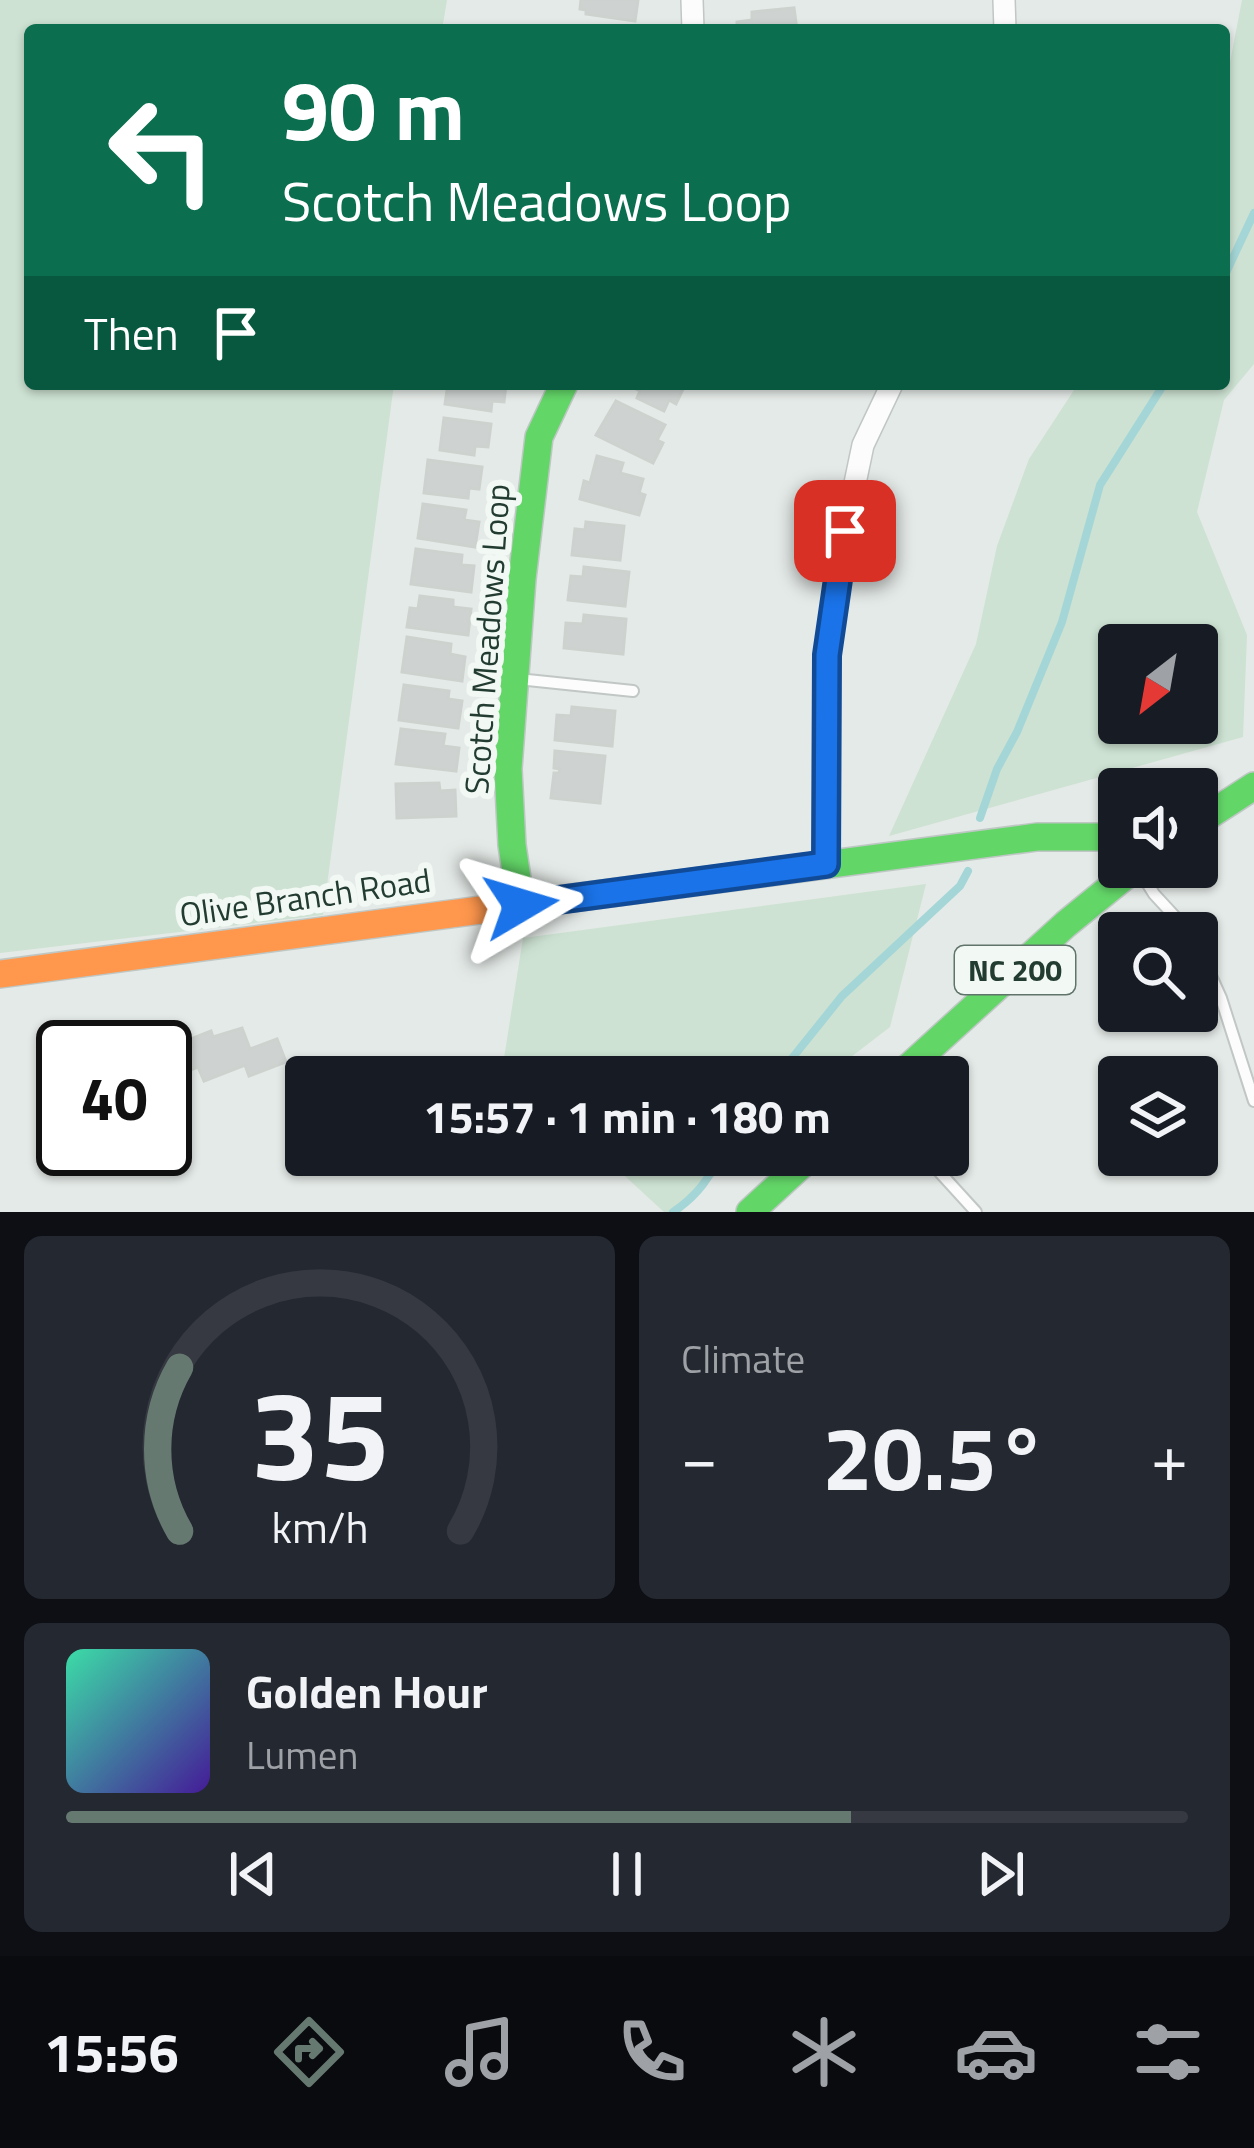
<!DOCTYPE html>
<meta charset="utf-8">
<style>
:root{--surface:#171b24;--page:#242831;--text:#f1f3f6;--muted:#9ea1a6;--line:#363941;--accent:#667971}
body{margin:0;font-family:"Titillium Web",sans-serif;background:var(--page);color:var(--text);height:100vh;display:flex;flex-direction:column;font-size:45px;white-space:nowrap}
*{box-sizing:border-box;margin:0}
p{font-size:39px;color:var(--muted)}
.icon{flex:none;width:66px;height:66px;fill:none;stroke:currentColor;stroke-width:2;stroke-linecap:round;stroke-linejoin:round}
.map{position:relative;height:1212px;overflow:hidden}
.sheet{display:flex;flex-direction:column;gap:24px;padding:24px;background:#0d0f14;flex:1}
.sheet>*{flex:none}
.top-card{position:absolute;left:24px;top:24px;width:1206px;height:366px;border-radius:12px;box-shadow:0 3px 9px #0004;background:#0b6e4f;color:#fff;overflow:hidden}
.needle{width:78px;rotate:211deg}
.tools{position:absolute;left:1098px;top:624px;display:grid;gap:24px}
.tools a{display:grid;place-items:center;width:120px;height:120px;border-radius:12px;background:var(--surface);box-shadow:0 3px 9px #0004;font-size:60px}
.speed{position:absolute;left:36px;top:1020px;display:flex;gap:24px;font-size:60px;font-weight:700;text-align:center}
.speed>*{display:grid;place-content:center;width:156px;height:156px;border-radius:50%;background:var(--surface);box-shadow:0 3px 9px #0004;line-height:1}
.speed .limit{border:6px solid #111;border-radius:18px;background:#fff;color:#111}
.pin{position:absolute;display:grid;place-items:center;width:102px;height:102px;color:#fff;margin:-51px;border-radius:24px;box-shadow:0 6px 18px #0006}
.me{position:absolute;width:132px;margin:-66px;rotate:83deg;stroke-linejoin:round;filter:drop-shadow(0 0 9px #0008)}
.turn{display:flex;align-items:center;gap:42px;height:252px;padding:0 60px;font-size:54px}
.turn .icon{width:156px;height:156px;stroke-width:2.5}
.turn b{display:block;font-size:84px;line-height:102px}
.then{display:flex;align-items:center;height:114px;padding:0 60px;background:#0003;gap:24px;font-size:45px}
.big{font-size:90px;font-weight:700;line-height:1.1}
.sheet .tile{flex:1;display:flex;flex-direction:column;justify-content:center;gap:18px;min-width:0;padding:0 42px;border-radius:18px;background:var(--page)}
.sheet .dial{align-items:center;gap:0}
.dial svg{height:312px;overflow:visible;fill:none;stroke:var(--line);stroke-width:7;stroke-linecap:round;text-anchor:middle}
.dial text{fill:var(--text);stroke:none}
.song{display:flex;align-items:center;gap:36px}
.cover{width:144px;height:144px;border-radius:18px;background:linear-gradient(135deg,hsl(160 70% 55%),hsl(260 70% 35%))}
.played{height:12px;border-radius:6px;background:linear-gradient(90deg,var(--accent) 70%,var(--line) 70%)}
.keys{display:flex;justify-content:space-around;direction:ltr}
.heat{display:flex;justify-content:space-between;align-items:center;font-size:66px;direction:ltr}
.sheet .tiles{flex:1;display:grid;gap:24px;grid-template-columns:1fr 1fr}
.tile:last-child{grid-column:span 2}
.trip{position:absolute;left:285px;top:1056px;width:684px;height:120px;border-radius:12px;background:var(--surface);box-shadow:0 3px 9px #0004;font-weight:700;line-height:120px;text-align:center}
.menu{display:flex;height:192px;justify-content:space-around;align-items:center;background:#090b0e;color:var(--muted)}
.menu .icon{width:84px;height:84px}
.menu .current{color:var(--accent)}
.menu b{font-size:54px;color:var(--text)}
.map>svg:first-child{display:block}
.green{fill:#cde2d2;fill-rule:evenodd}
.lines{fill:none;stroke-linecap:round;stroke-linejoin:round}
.stream{stroke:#a5d6d7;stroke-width:8}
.building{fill:#ced3d1;stroke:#cdd2cf;stroke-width:3}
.lane-casing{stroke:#c1c7c4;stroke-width:14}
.street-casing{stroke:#c1c7c4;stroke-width:24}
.fast-casing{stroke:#bfc7c4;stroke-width:30}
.slow-casing{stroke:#bfc7c4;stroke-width:30}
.lane{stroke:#fbfcfb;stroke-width:10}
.street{stroke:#fbfcfb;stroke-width:21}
.fast{stroke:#63d668;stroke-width:27}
.slow{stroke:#ff974d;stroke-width:27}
.route-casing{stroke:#114b97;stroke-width:30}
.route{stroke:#1a73e8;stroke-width:21}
.labels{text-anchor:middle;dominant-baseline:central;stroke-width:12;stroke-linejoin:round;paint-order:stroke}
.shield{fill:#f2f8f4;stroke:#60746c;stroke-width:3}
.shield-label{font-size:30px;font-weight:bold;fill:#223c32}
.street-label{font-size:33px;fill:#223c32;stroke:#f2f8f4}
</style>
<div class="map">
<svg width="1254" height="1212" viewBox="0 0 1254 1212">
<rect width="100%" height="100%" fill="#e4eae7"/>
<g class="green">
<polygon points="0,0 447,0 442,30 30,30 30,384 394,384 323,915 0,953"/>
<path d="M1242 0H1254V364L1224 400 1197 512 1247 635 1243 737 889 836 976 644 997 546 1029 459 1078 384H1224V93ZM1119 645H1197V723H1119Z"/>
<polygon points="926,884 890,1027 825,1077 501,1077 523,938"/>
<polygon points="602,1155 734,1155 681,1212 664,1212"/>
</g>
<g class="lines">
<g class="stream">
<polyline points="1224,277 1254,213"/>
<polyline points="980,818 997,769 1017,732 1062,622 1100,485 1164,384"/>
<polyline points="777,1077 842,996 960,886 968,871"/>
<path d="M673 1212C694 1198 711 1178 718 1155"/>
</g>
</g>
<g class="building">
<polygon points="581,0 638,0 635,21 586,14 586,10 580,9"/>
<polygon points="794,8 797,30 737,30 737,22 752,20 752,12"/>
<polygon points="448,384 506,384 504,402 492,401 491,411 445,404"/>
<polygon points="626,384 683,384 685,385 676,404 669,400 664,411 637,398 640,391"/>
<polygon points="616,401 665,425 657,440 663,443 653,463 596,435"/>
<polygon points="444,418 491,424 488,447 475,446 474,455 440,450"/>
<polygon points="597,456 623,463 620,473 643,479 639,493 645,495 639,515 580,499 584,481 590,483"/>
<polygon points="428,460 482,467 479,489 469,488 468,498 424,493"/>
<polygon points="423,504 466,510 464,520 479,522 475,547 418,538"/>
<polygon points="586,522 624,526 620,560 572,555 575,529 585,530"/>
<polygon points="416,549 462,555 461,565 474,566 471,592 411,584"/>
<polygon points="584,567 629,572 625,606 568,600 571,576 583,577"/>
<polygon points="420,596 453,600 453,607 471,609 468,635 407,627 410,608 418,609"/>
<polygon points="584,615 626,619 623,654 564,648 566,623 583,624"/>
<polygon points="407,637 451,644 450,654 465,657 462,681 402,672"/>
<polygon points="404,685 449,691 448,699 462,701 458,728 399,720"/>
<polygon points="572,707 615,711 612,746 555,740 557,715 571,716"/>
<polygon points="401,729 445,734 443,746 459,748 456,771 396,764"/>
<polygon points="555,751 605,756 600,803 551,798 554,773 559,773 560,769 554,768"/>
<polygon points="439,783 440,791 455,790 456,816 397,818 396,784"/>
<polygon points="242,1028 250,1049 277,1039 286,1062 249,1076 245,1065 204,1081 198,1067 177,1075 169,1056 191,1047 188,1040 211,1031 213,1037"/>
</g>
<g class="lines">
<defs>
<g id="lane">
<polyline points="518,679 633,691"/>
<polyline points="1139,870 1154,894 1190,933"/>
<polyline points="1197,945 1221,998 1254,1101"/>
<polyline points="924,1155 976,1212"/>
</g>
<g id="street">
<polyline points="692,0 693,30"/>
<polyline points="1004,0 1005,30"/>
<polyline points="827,864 827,655 845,531 863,445 892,384"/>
</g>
<g id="fast">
<polyline points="1197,823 1254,786"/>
<polyline points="521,905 512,845 508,769 522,579 539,437 564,384"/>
<polyline points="488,909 1037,837 1119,837"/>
<polyline points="898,1077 1066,924 1136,867"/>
<polyline points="750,1212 812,1155"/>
</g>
<polyline id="slow" points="0,974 488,909"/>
</defs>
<use href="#lane" class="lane-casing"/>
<use href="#street" class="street-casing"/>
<use href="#fast" class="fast-casing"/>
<use href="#slow" class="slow-casing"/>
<use href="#lane" class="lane"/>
<use href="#street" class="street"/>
<use href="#fast" class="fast"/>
<use href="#slow" class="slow"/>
</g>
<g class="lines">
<defs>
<polyline id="route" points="521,905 826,864 827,655 845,531"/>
</defs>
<use href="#route" class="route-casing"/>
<use href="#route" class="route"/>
</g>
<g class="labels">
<rect class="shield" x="955" y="946" width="120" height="48" rx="9"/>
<g class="shield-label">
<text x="1015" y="970">NC 200</text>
</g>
<g class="street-label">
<text transform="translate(487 639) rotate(-86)">Scotch Meadows Loop</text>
<text transform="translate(305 897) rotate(-8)">Olive Branch Road</text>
</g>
</g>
</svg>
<div class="tools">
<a><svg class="needle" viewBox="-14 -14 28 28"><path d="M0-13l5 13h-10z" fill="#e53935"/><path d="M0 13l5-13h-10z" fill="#9ea1a6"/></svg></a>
<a><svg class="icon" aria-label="sound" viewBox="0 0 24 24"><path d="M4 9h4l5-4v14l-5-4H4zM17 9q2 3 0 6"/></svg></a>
<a><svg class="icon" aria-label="search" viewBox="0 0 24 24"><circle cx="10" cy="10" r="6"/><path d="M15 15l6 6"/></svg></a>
<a><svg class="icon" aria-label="layers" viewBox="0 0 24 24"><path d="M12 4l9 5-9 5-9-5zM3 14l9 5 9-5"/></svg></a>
</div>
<div class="speed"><div class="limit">40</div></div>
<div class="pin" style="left:845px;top:531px;background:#d93025"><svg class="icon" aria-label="arrive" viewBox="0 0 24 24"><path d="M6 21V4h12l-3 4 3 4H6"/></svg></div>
<svg class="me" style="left:521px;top:905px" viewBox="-20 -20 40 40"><path d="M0-17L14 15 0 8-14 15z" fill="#1a73e8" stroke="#fff" stroke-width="4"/></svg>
<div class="trip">15:57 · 1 min · 180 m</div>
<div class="top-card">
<div class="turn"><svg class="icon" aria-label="left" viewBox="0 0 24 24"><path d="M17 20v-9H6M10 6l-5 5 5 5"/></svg><div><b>90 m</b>Scotch Meadows Loop</div></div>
<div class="then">Then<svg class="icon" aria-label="arrive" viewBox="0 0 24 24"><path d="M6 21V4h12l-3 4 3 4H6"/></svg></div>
</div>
</div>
<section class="sheet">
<div class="tiles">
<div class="tile dial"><svg viewBox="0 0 100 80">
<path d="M14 69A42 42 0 1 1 86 69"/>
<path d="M14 69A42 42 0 0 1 14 27" stroke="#667971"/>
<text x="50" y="56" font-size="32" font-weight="700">35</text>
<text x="50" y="72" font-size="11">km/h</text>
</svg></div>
<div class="tile"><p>Climate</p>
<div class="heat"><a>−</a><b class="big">20.5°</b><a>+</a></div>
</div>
<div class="tile">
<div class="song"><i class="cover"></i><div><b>Golden Hour</b><p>Lumen</p></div></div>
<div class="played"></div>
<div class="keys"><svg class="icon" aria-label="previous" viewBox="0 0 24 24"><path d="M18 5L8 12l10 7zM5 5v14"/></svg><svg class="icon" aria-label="pause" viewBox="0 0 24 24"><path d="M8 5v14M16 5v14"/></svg><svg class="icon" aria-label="next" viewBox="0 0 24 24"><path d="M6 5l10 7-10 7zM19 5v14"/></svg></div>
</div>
</div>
</section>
<nav class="menu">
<b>15:56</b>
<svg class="icon current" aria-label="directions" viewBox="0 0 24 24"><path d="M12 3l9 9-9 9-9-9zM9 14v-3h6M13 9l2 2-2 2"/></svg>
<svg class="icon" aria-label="music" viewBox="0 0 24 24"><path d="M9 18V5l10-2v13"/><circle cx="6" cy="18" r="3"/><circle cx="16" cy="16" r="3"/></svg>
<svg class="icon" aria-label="phone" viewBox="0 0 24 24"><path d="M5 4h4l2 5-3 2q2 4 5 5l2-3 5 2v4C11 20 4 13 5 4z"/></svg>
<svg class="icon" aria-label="climate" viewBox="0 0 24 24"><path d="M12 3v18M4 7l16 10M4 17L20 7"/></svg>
<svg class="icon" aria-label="car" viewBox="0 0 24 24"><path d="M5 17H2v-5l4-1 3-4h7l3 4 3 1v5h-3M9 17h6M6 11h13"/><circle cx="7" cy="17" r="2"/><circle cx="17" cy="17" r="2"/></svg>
<svg class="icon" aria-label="filters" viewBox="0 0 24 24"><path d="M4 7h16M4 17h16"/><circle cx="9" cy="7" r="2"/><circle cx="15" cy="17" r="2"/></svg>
</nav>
